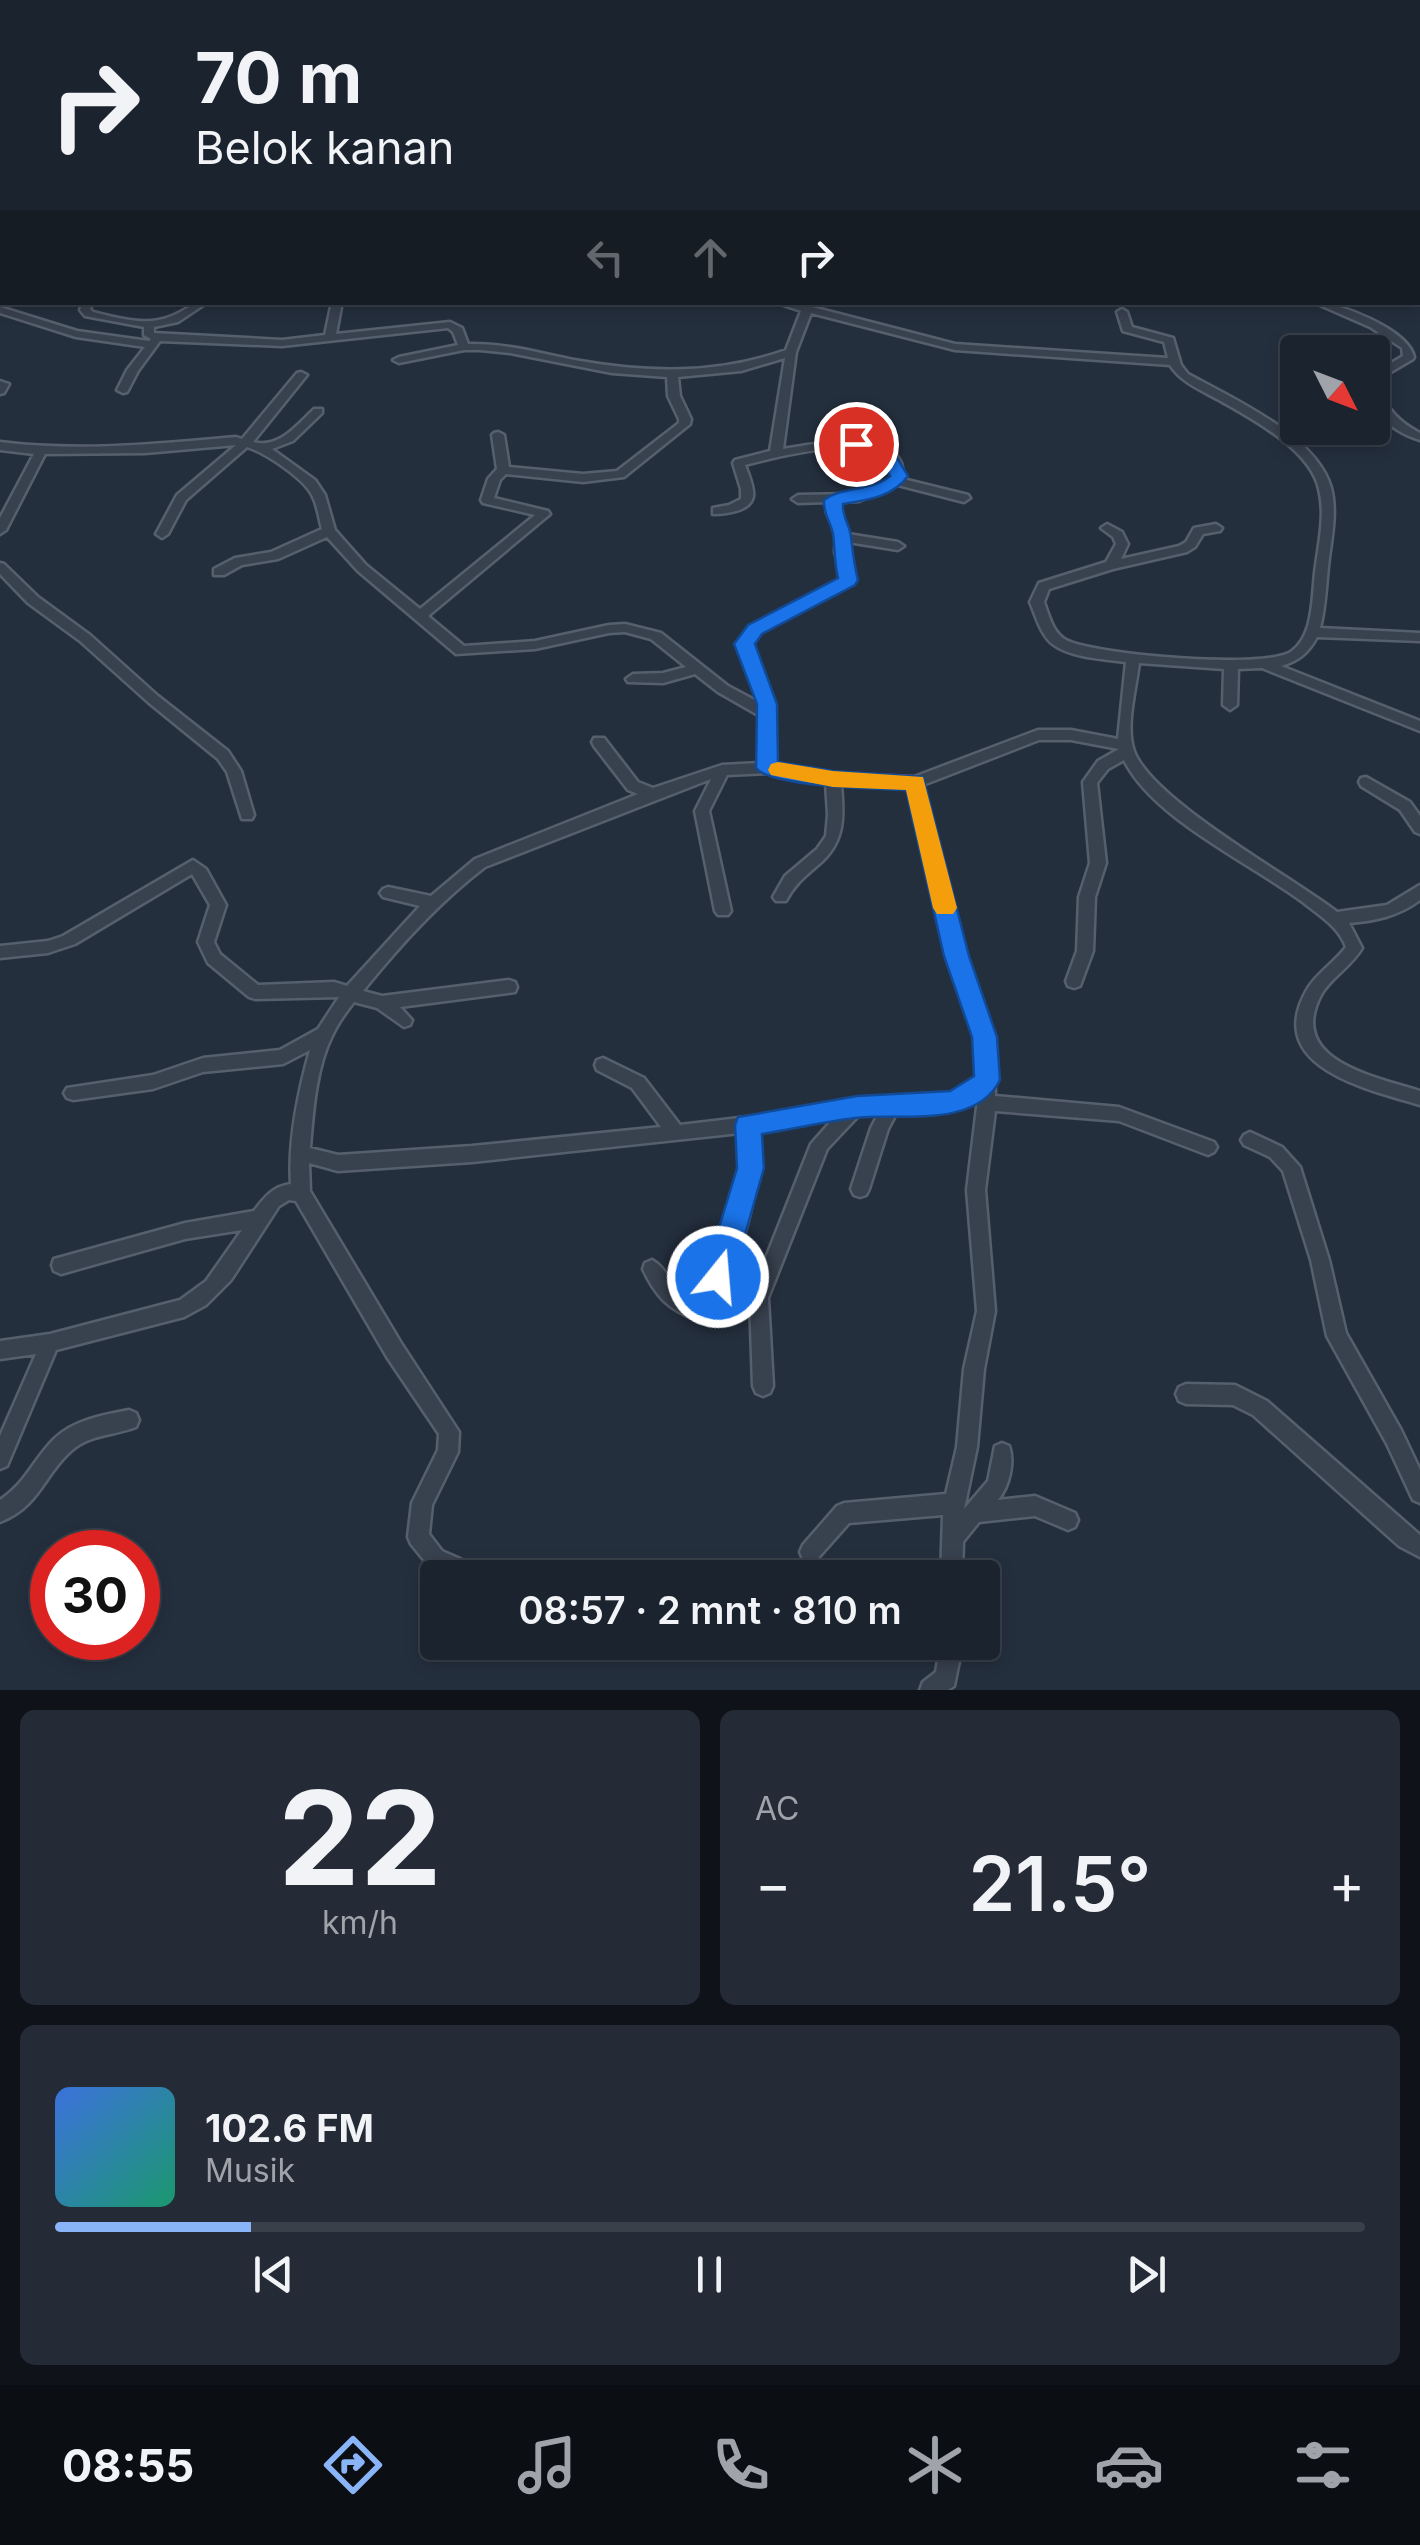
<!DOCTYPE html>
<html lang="id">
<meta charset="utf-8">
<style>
:root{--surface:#1b232e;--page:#242b36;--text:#f1f3f6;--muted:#a0a4aa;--line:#39404a;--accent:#8ab4f8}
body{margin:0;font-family:Inter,sans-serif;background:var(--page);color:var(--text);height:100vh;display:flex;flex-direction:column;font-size:38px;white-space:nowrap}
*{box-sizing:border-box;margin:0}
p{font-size:32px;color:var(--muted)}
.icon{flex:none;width:55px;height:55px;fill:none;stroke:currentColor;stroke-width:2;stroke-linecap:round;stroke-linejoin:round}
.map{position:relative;height:1690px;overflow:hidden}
.drawer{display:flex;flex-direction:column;gap:20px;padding:20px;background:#0f1319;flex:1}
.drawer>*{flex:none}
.hud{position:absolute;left:0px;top:0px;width:1420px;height:305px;box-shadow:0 5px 15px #0003,0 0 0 2px var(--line);background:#1b232e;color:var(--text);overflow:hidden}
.needle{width:65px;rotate:132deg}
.controls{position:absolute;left:1280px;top:335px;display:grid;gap:20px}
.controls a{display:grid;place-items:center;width:110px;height:110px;border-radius:10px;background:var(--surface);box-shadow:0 5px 15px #0003,0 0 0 2px var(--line);font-size:50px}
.speed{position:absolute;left:30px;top:1530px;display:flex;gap:20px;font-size:50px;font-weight:700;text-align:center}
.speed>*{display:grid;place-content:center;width:130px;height:130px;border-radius:50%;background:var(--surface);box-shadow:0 5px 15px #0003,0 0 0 2px var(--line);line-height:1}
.speed .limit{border:15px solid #d22;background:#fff;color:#111}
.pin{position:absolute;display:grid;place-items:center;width:85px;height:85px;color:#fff;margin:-42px;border:5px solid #fff;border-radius:50%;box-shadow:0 2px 10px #0007}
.me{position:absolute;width:110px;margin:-55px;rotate:17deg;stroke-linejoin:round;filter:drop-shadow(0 0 8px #0008)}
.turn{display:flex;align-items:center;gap:35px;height:210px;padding:0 30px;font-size:45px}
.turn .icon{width:130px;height:130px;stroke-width:2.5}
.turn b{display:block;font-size:70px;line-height:85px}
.lanes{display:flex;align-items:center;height:95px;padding:0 30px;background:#0003;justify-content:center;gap:50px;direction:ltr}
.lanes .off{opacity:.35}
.big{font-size:75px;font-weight:600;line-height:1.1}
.drawer .widget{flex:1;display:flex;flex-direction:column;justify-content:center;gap:15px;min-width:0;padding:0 35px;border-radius:15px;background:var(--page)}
.drawer .dial{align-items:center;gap:0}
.dial b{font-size:130px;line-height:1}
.song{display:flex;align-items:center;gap:30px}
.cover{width:120px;height:120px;border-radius:15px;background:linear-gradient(135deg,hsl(220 70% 55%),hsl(160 70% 35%))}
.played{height:10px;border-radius:5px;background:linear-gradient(90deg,var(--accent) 15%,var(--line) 15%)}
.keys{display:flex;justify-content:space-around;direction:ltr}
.heat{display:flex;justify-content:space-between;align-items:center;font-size:55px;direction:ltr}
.drawer .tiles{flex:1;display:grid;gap:20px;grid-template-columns:1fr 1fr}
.widget:last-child{grid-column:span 2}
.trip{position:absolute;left:420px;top:1560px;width:580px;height:100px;border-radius:10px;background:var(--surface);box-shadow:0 5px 15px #0003,0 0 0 2px var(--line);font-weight:600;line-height:100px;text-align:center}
.menu{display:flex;height:160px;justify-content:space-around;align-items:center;background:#0b0e12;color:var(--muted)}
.menu .icon{width:70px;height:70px}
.menu .active{color:var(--accent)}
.menu b{font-size:45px;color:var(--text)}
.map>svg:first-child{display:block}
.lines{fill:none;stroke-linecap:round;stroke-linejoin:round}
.minor-casing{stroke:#565f6c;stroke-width:5}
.minor{fill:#38414e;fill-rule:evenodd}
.route{fill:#1a73e8;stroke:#114b97;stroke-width:2.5}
.slow{fill:#f59e0b}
</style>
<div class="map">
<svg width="1420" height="1690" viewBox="0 0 1420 1690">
<rect width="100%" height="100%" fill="#242f3e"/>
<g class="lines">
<defs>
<g id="minor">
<polygon points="261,0 271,0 273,2 264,2"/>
<polygon points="606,0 740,0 742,2 615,2"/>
<polygon points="948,0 957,0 958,2 950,2"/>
<rect x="1292" y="0" width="8" height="2"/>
<polygon points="0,59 2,60 2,64 0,65"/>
<polygon points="2,97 2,103 0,104 0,98"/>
<rect x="0" y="123" width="2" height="6"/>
<polygon points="1418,172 1420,173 1420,181 1418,180"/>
<polygon points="1418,190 1420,191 1420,197 1418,196"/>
<rect x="1418" y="203" width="2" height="6"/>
<rect x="0" y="280" width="2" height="6"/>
<rect x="1418" y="294" width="2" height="6"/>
<path d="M83 302H93L90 309 93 312C118 318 146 327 172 316 185 311 193 302 208 302L178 322 154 327V333L282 340 325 335 332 302H342L336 334 450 322 462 328 468 344C505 343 539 353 574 360 647 373 716 375 786 350L801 311 774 302H793L955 344 1168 358 1164 342 1123 331 1117 312 1122 309 1127 312 1132 327 1173 338 1181 365 1188 374C1232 398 1317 436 1331 488 1337 510 1332 536 1329 558 1326 582 1326 605 1320 628L1420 633V641L1317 637C1308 653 1299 661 1281 666L1420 721V731L1262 668 1238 669 1237 705 1230 710 1223 705 1224 669 1139 663C1136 689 1126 723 1133 748 1146 797 1292 877 1337 912L1387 905 1420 885V900C1399 916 1375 921 1349 923L1362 948C1351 967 1331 977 1321 995 1286 1061 1376 1077 1420 1091V1105C1367 1089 1261 1067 1308 988 1318 972 1335 962 1346 947 1339 927 1320 916 1304 903 1251 863 1153 819 1124 760L1108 769 1097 783 1106 863 1095 897 1093 951 1080 986 1074 988 1068 986 1066 981 1077 951 1079 897 1090 863 1083 782 1098 761 1119 749 1071 740H1039L923 785 964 956 994 1048 995 1096 1119 1107 1214 1142 1217 1147 1214 1152 1208 1155 1119 1121 995 1111 985 1190 995 1311 984 1369 977 1447 964 1509 988 1481 995 1446 1002 1443 1009 1446C1015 1462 1009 1487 998 1500L1035 1496 1075 1513 1078 1520 1075 1527 1068 1530 1035 1516 979 1522 963 1542 962 1578H941L943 1515 849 1523 817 1559 810 1562 803 1559 800 1552 803 1545 837 1506 844 1503 946 1494 957 1447 964 1369 977 1311 967 1190 978 1099 951 1109 897 1112 888 1129 869 1189 866 1195 860 1197 854 1195 851 1189 871 1128 879 1113 860 1114 827 1149 768 1298 773 1386 770 1393 763 1396 756 1393 753 1386 750 1298 811 1144 834 1118 757 1131C763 1191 739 1259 714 1312L696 1319C668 1310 655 1295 643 1269L645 1263 652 1260C671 1271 669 1291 696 1301L700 1299C723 1254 745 1185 740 1133L472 1162 338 1171 309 1163 310 1191 401 1343 459 1432 458 1452 432 1505 429 1534 442 1551 487 1571 490 1578H455L428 1565 411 1544 408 1537 412 1503 438 1450 439 1434 387 1357 296 1201 289 1200 279 1206 231 1280 206 1305 184 1317 56 1350 7 1466 0 1469V1436L36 1354 0 1359V1341L50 1334 180 1300 206 1281 242 1230 185 1239 61 1274 54 1271 52 1265 54 1259 185 1223 254 1211C264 1198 273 1186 291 1184 288 1140 298 1093 310 1050L283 1064 203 1072 153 1089 73 1100 67 1098 64 1093 67 1088 153 1075 203 1058 280 1050 318 1029 339 997 255 999 249 997 208 963 198 942 210 905 192 874 75 944 48 953 0 958V946L48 941 63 936 193 860 206 869 226 905 214 942 220 954 258 985 334 982 347 986 420 906 383 897 380 893 383 889 388 887 431 896 475 859 638 794 628 790 594 746 592 742 594 738H604L638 782 653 788 722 765 760 763V716L718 692 695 674 663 683 628 682 626 679 633 674 663 673 686 667 651 639 625 632 609 633 535 649 456 654 358 571 327 537 278 559 242 565 224 575H214V569L235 558 271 552 322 529C319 519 318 507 313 497 306 479 264 452 247 447L186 500 168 534 162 538 156 534 177 495 236 445 145 453 45 454 6 530 0 534V518L34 454 0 450V442C79 452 157 444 236 437L242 439 297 373 301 372 307 375 253 442C279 449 297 425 314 409H322V413L293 441 272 449 315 480 325 495 335 530 366 565 420 609 535 515 483 503 481 500 488 479 497 469 492 435 494 433 498 432 504 435 509 467 583 474 617 471 679 423V419L668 396 667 377 612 373 510 353 480 350H464L399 363 393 360 399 357 458 345 453 332 448 328 282 346 160 341 138 371 127 392 123 393 117 390 127 370 145 347 76 337 0 313V307L77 331 149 341 151 339 144 335V327L85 316 80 310ZM811 313 955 350 1170 365C1182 383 1201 390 1219 400 1252 419 1310 449 1319 489 1326 516 1318 546 1315 573 1313 591 1313 609 1308 626 1305 636 1300 645 1292 651 1269 670 1094 655 1066 640 1053 633 1049 616 1044 602L1049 589 1113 569 1187 552 1195 547 1203 534 1220 531 1222 528 1216 524 1194 528 1186 542 1179 546 1121 559 1128 544 1122 532 1107 524 1101 528 1113 537 1116 544 1106 562 1039 583 1030 602C1036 616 1041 636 1054 645 1072 658 1104 659 1126 662L1118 739 1071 730H1038L914 777 833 774 774 764V704L751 644 760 633 854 583 855 580 847 552 848 542 898 550 904 546 898 542 848 534 839 513 840 502 859 501 898 485 964 502 970 498 968 495 903 479C902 474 903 468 901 463 887 428 811 445 783 449L796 352ZM785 358 770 451 735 460 733 463 741 489V499L729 505 713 508V514C727 514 756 511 753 491 752 482 748 473 745 465 771 458 876 431 889 463 890 464 891 478 891 479L853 494 798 495 792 499 798 503 828 502 827 513 836 533 835 552 842 578 750 627 737 643 760 703 728 686 661 633 625 624 609 625 535 641 464 646 428 616 550 514 548 511 494 498 500 480 506 474 583 482 624 477 690 424 691 419 680 396 678 377 741 371ZM767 773 826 783 828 815 826 836 817 849 785 876 773 897 776 901H786C794 885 804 877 818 865 845 843 844 817 841 785L909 787 948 956 978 1048V1078L965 1090 951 1095 857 1100 748 1117 680 1125 644 1078 603 1058 597 1060 595 1065 597 1070 632 1088 661 1127 472 1146 338 1155 310 1148C313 1112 316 1068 332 1036 338 1023 346 1012 354 1002L377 1008 404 1027 410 1025 412 1020 400 1007 515 992 517 987 515 982 509 980 382 996 363 991C400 945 439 902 485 867L711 779 695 811 715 911 718 915H728L731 911 709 811 727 775Z"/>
<path d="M1313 302C1339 302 1409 330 1414 357L1413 359 1384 376 1379 386C1386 409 1399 422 1420 433V440C1386 429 1369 410 1373 374L1403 356 1402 348 1370 327Z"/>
<polygon points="0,381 9,384 4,393 0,394"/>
<polygon points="0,563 4,564 38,597 90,635 158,696 228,751 241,771 254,815 252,819 242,819 227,772 218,759 148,702 80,641 28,603 0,574"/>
<polygon points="1366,777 1410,802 1420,816 1420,834 1415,832 1400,810 1361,786 1359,782 1361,778"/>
<polygon points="1250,1132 1282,1147 1300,1167 1329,1260 1346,1333 1401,1430 1420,1470 1420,1503 1413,1500 1387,1444 1327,1336 1311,1260 1283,1171 1270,1157 1244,1145 1241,1140 1244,1135"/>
<polygon points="1186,1384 1235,1385 1267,1401 1420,1535 1420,1557 1399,1546 1253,1415 1233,1405 1186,1404 1179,1401 1176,1394 1179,1387"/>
<path d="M129 1410 136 1413 139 1420 136 1427C113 1436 90 1434 71 1451 43 1476 40 1506 0 1522V1500C26 1483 33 1460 54 1439 74 1420 103 1415 129 1410Z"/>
<polygon points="941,1642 963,1642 954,1686 948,1690 920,1690 923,1682 936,1672"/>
</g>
</defs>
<use href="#minor" class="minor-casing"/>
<use href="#minor" class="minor"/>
</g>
<path class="route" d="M856 438 890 446 908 476C893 497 867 500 843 504 842 517 850 525 851 537 853 552 854 565 858 580L855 585 762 634 755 644 777 704 778 762 833 771 923 777 969 956 997 1037 1000 1080C976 1129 899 1113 855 1118 824 1122 792 1129 762 1134L764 1168 733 1277 728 1286 718 1290 709 1286 704 1277 737 1168 735 1125 738 1117 857 1096 950 1091 974 1076 972 1037 944 956 906 790C878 789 771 787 756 768L757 704 734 644 748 625 838 578C834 561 835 548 833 534 830 520 823 514 824 500 842 486 870 492 890 476L877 454 850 448 847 444Z"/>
<polygon class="slow" points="778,762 833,771 923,777 957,908 953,914 937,914 933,908 906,790 833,787 771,775 768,770 771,764"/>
</svg>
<div class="controls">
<a><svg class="needle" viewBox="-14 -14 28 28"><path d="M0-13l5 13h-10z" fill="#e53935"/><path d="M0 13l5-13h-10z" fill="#a0a4aa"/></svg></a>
</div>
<div class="speed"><div class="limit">30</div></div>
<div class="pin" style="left:856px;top:444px;background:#d93025"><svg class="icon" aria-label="arrive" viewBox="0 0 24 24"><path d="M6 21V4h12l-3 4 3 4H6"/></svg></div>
<svg class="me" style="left:718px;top:1277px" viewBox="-20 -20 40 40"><circle r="17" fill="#1a73e8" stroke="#fff" stroke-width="3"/><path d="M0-11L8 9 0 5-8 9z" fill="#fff"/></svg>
<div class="trip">08:57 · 2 mnt · 810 m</div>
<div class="hud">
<div class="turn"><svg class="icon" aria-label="right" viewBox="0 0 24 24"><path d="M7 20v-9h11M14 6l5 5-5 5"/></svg><div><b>70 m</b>Belok kanan</div></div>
<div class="lanes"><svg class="icon off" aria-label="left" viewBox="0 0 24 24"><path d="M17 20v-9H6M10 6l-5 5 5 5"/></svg><svg class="icon off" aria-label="ahead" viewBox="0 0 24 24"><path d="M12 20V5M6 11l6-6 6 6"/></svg><svg class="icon" aria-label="right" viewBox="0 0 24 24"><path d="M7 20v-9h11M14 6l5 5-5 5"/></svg></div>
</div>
</div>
<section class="drawer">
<div class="tiles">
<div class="widget dial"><b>22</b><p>km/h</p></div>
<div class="widget"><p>AC</p>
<div class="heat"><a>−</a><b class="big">21.5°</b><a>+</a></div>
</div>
<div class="widget">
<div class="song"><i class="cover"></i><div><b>102.6 FM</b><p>Musik</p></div></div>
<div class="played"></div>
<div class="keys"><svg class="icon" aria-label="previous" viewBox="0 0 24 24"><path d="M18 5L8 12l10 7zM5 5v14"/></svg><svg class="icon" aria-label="pause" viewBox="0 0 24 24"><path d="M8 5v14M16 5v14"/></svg><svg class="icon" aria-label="next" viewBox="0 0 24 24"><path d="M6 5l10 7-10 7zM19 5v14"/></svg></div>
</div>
</div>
</section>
<nav class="menu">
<b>08:55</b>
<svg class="icon active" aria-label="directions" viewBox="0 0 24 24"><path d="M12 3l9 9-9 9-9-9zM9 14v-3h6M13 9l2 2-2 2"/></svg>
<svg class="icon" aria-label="music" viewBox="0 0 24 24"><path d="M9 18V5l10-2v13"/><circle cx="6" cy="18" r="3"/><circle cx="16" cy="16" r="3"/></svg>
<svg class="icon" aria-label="phone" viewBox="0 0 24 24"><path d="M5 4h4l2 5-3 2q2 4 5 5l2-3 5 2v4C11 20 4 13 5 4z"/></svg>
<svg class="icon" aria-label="climate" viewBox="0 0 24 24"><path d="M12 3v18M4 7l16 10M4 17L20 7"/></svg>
<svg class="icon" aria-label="car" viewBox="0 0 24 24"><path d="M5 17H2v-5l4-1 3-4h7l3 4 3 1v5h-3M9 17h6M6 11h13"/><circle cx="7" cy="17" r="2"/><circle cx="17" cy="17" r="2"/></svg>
<svg class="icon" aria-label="filters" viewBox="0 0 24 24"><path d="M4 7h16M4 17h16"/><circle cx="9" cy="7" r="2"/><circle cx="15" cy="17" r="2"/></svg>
</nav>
